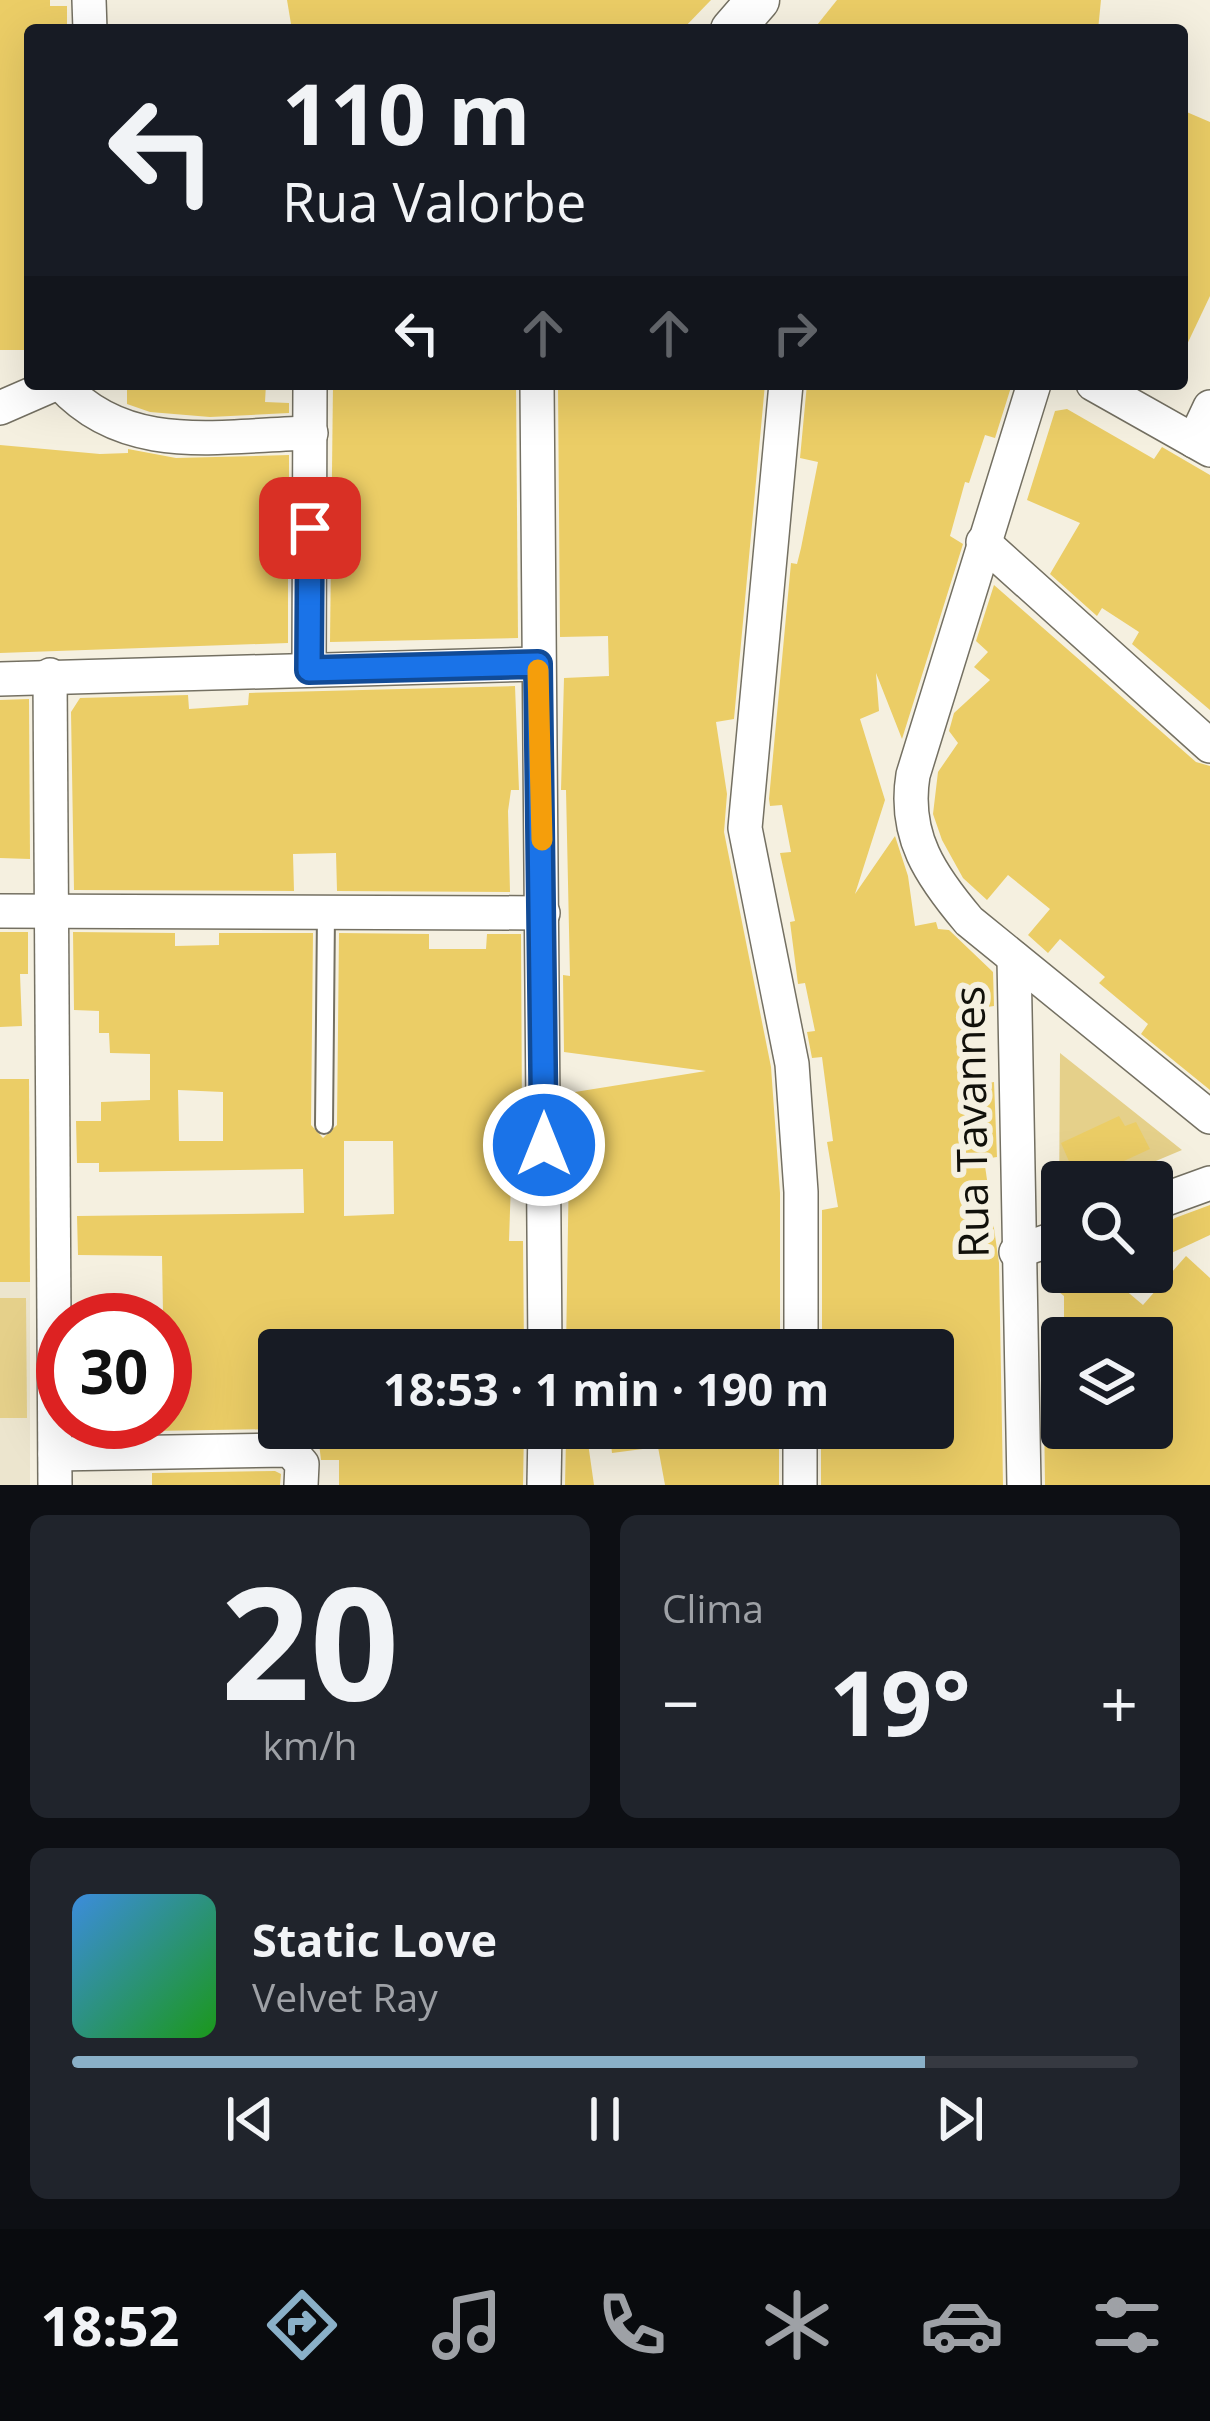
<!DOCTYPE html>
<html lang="pt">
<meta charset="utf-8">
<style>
:root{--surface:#171b24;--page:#20242c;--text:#f1f3f6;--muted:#9ea1a6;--line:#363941;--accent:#8ab0c8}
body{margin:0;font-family:"Open Sans",sans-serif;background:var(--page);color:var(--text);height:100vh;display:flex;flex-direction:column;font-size:45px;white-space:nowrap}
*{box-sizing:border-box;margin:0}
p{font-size:39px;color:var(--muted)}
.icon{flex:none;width:66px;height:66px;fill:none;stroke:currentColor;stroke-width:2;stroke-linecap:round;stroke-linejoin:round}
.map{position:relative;height:1485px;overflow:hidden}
.panel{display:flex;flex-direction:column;gap:30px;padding:30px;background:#0d0f14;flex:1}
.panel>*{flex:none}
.top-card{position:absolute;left:24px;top:24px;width:1164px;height:366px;border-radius:12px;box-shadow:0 12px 48px #0002;background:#171b24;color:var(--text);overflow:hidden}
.buttons{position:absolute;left:1041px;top:1161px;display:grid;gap:24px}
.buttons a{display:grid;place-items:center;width:132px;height:132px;border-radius:12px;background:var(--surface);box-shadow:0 12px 48px #0002;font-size:60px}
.speed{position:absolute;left:36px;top:1293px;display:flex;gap:24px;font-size:60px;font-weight:700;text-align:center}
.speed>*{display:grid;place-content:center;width:156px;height:156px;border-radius:50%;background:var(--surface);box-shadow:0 12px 48px #0002;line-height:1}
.speed .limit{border:18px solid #d22;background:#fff;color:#111}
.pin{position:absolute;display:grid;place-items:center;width:102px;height:102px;color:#fff;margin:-51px;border-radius:24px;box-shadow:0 6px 18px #0006}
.me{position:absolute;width:132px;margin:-66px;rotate:0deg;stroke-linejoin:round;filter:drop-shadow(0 0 9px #0008)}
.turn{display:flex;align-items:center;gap:42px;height:252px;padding:0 60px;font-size:54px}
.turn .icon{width:156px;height:156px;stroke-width:2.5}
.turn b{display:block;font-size:84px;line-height:102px}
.lanes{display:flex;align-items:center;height:114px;padding:0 60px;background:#0003;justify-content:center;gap:60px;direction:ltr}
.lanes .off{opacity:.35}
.big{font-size:90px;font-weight:700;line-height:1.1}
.panel .tile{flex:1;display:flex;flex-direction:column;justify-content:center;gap:18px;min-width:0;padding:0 42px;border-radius:18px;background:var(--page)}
.panel .dial{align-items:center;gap:0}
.dial b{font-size:156px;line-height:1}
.song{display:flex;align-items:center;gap:36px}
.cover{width:144px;height:144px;border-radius:18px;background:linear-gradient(135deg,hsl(210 70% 55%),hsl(120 70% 35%))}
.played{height:12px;border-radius:6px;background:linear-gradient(90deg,var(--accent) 80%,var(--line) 80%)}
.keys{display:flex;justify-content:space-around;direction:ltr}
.heat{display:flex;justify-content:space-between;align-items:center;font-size:66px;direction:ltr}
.panel .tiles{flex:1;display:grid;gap:30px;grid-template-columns:1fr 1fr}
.tile:last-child{grid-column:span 2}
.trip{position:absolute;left:258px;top:1329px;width:696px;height:120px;border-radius:12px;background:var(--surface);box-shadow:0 12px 48px #0002;font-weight:700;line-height:120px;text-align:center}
.dock{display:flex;height:192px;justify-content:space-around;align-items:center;background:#090b0e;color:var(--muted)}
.dock .icon{width:84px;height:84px}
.dock .current{color:var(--accent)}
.dock b{font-size:54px;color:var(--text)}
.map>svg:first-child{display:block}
.built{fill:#ece5ce}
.green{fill:#e5d08a}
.building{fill:#ebcd66;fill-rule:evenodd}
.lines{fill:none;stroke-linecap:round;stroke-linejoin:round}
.service-casing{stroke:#747062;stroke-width:20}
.minor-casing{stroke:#747062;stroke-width:36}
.tertiary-casing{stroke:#747062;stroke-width:45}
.service{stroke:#fff;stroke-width:16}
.minor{stroke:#fff;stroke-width:33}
.tertiary{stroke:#fff;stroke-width:42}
.route-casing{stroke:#114b97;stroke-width:30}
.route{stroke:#1a73e8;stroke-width:21}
.slow{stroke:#f59e0b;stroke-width:21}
.labels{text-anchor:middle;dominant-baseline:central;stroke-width:12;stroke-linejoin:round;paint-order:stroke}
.street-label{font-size:42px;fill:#11100a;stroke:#f5f0e0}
</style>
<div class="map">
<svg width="1210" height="1485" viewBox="0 0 1210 1485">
<rect width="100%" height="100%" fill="#f5f0e0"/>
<rect class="built" x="0" y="1282" width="30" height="203"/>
<g class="green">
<polygon points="1060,1053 1182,1150 1106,1182 1062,1182 1059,1202"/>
<polygon points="0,1298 26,1298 27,1418 0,1418"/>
</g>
<g class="building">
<polygon points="0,0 50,0 50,6 67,6 67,30 30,30 30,344 24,350 0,350"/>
<polygon points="287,0 711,0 682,30 292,30"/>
<polygon points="837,0 1101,0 1098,30 813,30"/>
<polygon points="1182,110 1210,122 1210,296 1182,355"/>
<polygon points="127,384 266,384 265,402 289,403 289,413 210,417 150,412 127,404"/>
<polygon points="333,384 516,384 518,638 330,642"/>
<polygon points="558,384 765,384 734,719 716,722 727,794 724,832 771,1067 780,1193 780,1345 764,1350 566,1350 569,1163 584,1160 575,1092 706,1071 564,1052 563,975 570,976 566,790 561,790 564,678 609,676 608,636 560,637"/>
<polygon points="807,384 1012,384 995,438 985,435 969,483 965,482 950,536 963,544 902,739 876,673 879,711 860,719 885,800 855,894 895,836 908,876 915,926 936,922 938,929 949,930 993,972 994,1006 967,1010 983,1084 994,1082 997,1157 984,1159 999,1263 1003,1485 821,1485 821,1444 838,1441 837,1428 933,1428 933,1350 822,1350 822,1210 838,1207 827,1142 833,1141 822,1057 812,1058 807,1032 815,1031 805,983 798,984 790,922 795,921 780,853 791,852 782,805 770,806 769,799 791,563 797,564 801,548 818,462 800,458"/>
<polygon points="1067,409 1154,459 1162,447 1210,475 1210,710 1132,644 1139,632 1102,608 1097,616 1050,574 1080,523 1027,500 1055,411"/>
<polygon points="0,445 100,454 128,453 128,449 176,458 289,455 289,497 274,501 273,548 288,548 288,643 0,653"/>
<polygon points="994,585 1196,762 1210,766 1210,1090 1141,1034 1148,1024 1099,983 1105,977 1060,939 1048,953 1028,935 1050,909 1008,875 987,900 963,878 942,840 933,814 938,772 958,743 949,731 954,713 990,680 974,667 988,652 976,641"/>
<polygon points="515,686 519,790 511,790 508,811 510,892 337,891 336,853 293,854 294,891 74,890 71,712 80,698 188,695 189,709 248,705 249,693"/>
<polygon points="29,699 30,859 0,858 0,700"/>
<polygon points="0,932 28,932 28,974 20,974 22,1026 0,1027"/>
<path d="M73 932 175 933V946L219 945V933H313L311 1125 323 1138 337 1125 339 933 429 934V949H486L487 934H521L522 1120H513L509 1241H523L524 1350 316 1343V1350H279V1429L152 1431V1422L165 1425 162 1256 78 1255 77 1216 304 1213 303 1169 99 1172V1163H77L76 1121H101V1102L150 1100V1054L110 1053 109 1033H99V1011L74 1010ZM178 1090 223 1092V1141H179ZM344 1141H393L394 1214 344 1216Z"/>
<polygon points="0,1079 29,1079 30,1282 0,1282"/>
<polygon points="1119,1116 1125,1126 1136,1122 1150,1149 1078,1182 1061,1143"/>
<polygon points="1210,1205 1210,1235 1152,1262 1152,1235 1175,1218"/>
<polygon points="1186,1256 1210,1278 1210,1485 1045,1485 1044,1410 1062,1407 1062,1428 1152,1428 1156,1408 1152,1338 1064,1338 1064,1296 1054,1288 1066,1272 1104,1272 1143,1305"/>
<polygon points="435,1428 524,1428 523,1485 339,1485 339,1460 321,1460 318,1435 435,1433"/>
<polygon points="609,1428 779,1428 779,1485 665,1485 658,1447 612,1453"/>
<polygon points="587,1436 594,1485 565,1485 566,1439"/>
<polygon points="275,1471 281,1474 280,1485 152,1485 152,1473"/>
</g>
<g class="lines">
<defs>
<polyline id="service" points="324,1125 326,913"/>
<g id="minor">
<polyline points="89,0 90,30"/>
<path d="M61 384C127 457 221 435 311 433"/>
<polyline points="537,384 545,1350"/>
<polyline points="786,384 745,828 792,1064 801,1192 801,1350"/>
<path d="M1034 384 913 775C903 836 931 876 969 921L1210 1117"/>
<polyline points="1093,384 1210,450"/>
<polyline points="0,408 55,384"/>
<polyline points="1194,441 1210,407"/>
<polyline points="983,542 1210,746"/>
<polyline points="309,670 310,384"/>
<polyline points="50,675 55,1485"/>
<polyline points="0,679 538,664"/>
<polyline points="0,911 543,913"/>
<polyline points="1014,958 1024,1485"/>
<polyline points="1152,1204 1210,1183"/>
<polyline points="1016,1252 1062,1236"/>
<polyline points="55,1454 290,1450 302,1464 301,1485"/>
<polyline points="544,1485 545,1428"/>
<polyline points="800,1485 800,1428"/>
</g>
<polyline id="tertiary" points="732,30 758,0"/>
</defs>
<use href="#service" class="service-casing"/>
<use href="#minor" class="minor-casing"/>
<use href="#tertiary" class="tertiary-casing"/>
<use href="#service" class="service"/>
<use href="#minor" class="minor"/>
<use href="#tertiary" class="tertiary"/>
</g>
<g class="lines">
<defs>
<polyline id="route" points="310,528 309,670 538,664 544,1145"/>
</defs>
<use href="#route" class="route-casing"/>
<use href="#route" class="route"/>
<polyline class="slow" points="538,670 542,840"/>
</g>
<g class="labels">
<g class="street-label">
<text transform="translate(970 1122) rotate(-91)">Rua Tavannes</text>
</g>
</g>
</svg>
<div class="buttons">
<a><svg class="icon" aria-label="search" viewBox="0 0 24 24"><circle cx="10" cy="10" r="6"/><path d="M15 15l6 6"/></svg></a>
<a><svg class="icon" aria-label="layers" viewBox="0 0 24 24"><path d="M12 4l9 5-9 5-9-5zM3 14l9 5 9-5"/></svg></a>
</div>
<div class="speed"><div class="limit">30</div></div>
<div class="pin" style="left:310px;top:528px;background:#d93025"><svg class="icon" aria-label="arrive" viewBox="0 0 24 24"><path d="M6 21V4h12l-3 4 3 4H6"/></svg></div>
<svg class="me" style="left:544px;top:1145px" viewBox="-20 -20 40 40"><circle r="17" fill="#1a73e8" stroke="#fff" stroke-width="3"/><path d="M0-11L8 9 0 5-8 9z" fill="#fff"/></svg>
<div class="trip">18:53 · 1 min · 190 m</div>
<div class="top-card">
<div class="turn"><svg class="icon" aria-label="left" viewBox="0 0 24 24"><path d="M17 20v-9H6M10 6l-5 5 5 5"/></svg><div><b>110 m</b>Rua Valorbe</div></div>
<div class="lanes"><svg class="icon" aria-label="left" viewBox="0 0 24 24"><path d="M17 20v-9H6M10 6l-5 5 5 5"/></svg><svg class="icon off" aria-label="ahead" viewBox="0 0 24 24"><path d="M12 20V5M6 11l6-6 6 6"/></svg><svg class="icon off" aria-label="ahead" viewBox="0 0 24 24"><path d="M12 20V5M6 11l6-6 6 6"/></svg><svg class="icon off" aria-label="right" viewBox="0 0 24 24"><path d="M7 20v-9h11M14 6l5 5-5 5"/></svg></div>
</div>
</div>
<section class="panel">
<div class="tiles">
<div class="tile dial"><b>20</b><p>km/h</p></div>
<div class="tile"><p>Clima</p>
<div class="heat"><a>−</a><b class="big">19°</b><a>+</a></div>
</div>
<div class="tile">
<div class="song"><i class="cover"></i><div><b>Static Love</b><p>Velvet Ray</p></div></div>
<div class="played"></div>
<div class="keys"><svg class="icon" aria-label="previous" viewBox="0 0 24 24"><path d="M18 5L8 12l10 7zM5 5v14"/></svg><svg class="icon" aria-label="pause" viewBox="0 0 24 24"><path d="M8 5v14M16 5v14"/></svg><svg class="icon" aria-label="next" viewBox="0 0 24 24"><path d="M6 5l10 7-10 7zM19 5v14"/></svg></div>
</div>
</div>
</section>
<nav class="dock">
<b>18:52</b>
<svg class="icon current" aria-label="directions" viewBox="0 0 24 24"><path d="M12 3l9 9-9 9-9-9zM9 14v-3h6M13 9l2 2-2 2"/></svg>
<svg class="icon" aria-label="music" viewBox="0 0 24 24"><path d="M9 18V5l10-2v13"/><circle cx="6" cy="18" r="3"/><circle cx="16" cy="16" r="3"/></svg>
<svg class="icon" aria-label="phone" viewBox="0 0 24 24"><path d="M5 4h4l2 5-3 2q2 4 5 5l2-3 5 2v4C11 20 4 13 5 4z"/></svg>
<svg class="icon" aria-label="climate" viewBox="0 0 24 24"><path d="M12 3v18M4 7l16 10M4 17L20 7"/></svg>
<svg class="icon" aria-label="car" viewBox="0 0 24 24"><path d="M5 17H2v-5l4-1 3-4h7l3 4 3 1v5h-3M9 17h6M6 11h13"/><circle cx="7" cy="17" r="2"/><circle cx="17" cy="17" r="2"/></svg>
<svg class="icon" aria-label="filters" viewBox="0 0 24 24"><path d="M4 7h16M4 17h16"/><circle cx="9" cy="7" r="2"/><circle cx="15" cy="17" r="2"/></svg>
</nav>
